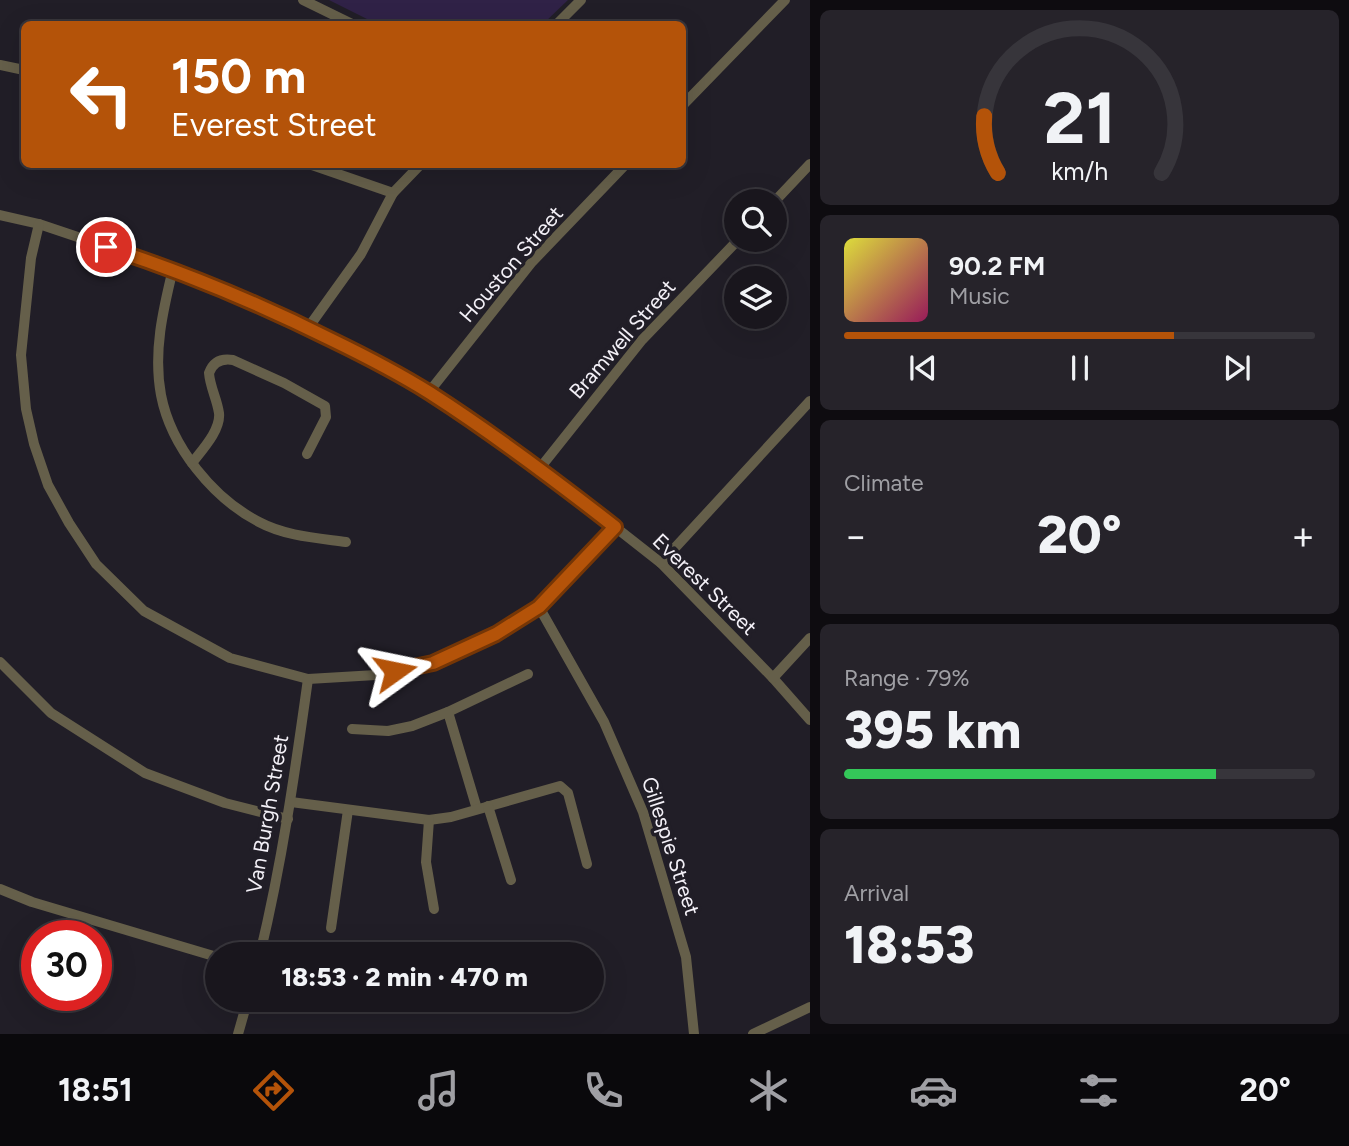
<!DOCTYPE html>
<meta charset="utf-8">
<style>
:root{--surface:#19161d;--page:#26232a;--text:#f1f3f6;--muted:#9f9fa4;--line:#37353b;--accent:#b45309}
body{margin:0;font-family:Figtree,sans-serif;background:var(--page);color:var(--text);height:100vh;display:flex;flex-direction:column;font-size:26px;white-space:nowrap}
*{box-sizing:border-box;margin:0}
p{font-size:23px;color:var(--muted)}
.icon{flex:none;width:38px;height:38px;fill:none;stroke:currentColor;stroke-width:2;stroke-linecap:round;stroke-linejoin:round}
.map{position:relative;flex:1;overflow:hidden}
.drawer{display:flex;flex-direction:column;gap:10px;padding:10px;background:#0e0c10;width:539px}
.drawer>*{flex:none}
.hud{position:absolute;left:21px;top:21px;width:665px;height:147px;border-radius:10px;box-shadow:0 7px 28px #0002,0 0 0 2px var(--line);background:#b45309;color:#fff;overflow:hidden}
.fabs{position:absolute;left:724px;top:189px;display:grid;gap:14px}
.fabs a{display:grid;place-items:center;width:63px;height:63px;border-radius:50%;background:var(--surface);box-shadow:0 7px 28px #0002,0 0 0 2px var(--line);font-size:35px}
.speed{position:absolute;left:21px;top:920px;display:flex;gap:14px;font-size:35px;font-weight:700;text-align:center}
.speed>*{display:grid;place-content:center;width:91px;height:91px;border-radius:50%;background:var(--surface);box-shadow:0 7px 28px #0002,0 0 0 2px var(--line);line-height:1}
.speed .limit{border:10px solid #d22;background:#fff;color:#111}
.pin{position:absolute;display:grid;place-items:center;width:60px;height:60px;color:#fff;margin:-30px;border:4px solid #fff;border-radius:50%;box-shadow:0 2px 7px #0007}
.me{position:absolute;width:77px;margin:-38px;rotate:78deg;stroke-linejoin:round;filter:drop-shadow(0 0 5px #0008)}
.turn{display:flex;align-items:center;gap:24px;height:147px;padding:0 35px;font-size:32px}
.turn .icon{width:91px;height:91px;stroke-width:2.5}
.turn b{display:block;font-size:49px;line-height:60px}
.big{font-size:52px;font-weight:800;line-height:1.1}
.drawer .widget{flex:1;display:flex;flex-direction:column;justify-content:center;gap:10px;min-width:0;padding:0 24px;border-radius:10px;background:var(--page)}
.drawer .dial{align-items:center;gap:0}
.dial svg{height:182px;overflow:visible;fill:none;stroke:var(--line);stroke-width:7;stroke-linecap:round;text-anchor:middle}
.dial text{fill:var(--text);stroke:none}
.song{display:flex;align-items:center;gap:21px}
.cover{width:84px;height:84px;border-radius:10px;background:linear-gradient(135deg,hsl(60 70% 55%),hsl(330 70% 35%))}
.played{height:7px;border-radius:4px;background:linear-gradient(90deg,var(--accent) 70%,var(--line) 70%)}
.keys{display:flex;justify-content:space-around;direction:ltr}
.heat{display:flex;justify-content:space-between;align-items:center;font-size:38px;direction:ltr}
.charge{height:10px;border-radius:5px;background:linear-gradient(90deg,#34c759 79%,var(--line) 0)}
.trip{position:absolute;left:205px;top:942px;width:399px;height:70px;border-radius:35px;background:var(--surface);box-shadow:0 7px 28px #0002,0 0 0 2px var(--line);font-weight:800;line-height:70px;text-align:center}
.menu{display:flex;height:112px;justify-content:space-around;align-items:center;background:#0a090c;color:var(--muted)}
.menu .icon{width:49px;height:49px}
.menu .selected{color:var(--accent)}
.menu b{font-size:32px;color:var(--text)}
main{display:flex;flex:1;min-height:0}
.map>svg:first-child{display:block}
.green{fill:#302247}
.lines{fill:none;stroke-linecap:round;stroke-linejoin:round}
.street{stroke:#655f4a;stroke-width:10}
.route-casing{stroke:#753606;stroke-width:18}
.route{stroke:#b45309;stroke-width:12}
.labels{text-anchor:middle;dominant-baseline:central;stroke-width:7;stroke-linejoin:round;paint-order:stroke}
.street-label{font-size:21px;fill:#f3f0f7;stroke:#211e27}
</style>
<main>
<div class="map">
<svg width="810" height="1034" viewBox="0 0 810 1034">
<rect width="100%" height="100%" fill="#211e27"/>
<polygon class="green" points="329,0 568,0 543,24 377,24"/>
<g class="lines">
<g class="street">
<polyline points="303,0 352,24"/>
<polyline points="557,24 581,0"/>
<polyline points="0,65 24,70"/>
<polyline points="682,106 785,0"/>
<polyline points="309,164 393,193"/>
<polyline points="775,201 810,164"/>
<polyline points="0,215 39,224 173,269 308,328 381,364 429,392 540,468 661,563 773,678 810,720"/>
<polyline points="39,224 31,258 21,355 26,409 34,444 48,485 69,523 96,564 144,611 230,658 308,679 376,675 433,663 496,634 539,607 615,527"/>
<path d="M173 269C163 310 153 352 161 395 171 447 213 498 259 522 285 536 317 538 346 542"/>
<polyline points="308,328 361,254 393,193 421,164"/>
<polyline points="429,392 532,262 626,164"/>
<path d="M192 463C202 450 221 430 219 413 217 399 210 387 209 373 213 362 221 358 233 360L284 383 325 406 326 417 307 454"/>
<polyline points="540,468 642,340 738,240"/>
<polyline points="661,563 810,401"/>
<polyline points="539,607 604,722 643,812 686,957 694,1034"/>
<polyline points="0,662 51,713 145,773 225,803 288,819"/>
<polyline points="773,678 810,638"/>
<polyline points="448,712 528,674"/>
<polyline points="352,729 388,731 412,726 448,712 477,809"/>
<polyline points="291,802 429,820 451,817 560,786 568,793 587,864"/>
<polyline points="488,806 511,880"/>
<polyline points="429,820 426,862 434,909"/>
<polyline points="0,889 32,902 217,957"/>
<polyline points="331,928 348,810"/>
<path d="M260 954C282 863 295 772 308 679"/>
<polyline points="238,1034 248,999"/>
<polyline points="753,1034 810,1007"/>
</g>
</g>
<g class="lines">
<defs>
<path id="route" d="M106 247C183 272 258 303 332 340 365 356 398 373 430 393 494 434 555 480 615 527L539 607 496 634 433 663 395 671"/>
</defs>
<use href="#route" class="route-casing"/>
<use href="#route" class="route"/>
</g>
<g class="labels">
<g class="street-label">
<text transform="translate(511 264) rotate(-49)">Houston Street</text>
<text transform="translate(622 339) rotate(-49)">Bramwell Street</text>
<text transform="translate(705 584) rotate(44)">Everest Street</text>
<text transform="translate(267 814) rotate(-80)">Van Burgh Street</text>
<text transform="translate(671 846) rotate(72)">Gillespie Street</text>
</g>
</g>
</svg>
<div class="fabs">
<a><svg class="icon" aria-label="search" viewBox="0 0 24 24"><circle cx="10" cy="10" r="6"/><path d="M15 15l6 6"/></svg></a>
<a><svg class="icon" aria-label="layers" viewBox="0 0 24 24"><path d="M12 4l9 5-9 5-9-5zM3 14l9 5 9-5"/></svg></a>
</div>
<div class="speed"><div class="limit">30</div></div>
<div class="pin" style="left:106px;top:247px;background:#d93025"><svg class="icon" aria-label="arrive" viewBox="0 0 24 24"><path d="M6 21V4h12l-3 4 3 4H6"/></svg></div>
<svg class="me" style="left:395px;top:671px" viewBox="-20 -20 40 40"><path d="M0-17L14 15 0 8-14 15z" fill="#b45309" stroke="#fff" stroke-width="4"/></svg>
<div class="trip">18:53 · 2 min · 470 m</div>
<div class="hud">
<div class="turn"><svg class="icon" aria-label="left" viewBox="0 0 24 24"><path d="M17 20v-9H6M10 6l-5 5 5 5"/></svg><div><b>150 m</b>Everest Street</div></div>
</div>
</div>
<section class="drawer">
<div class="widget dial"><svg viewBox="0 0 100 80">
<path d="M14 69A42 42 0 1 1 86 69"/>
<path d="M14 69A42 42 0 0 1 8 44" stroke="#b45309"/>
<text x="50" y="56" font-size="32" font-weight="700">21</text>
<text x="50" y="72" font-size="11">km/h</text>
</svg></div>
<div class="widget">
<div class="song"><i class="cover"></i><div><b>90.2 FM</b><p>Music</p></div></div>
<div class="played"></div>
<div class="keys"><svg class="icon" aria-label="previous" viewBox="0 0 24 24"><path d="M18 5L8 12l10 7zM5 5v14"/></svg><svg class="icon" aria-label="pause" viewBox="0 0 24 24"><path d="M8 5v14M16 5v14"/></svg><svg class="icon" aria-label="next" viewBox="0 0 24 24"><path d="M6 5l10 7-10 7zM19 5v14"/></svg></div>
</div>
<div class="widget"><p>Climate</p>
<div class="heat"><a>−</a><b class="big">20°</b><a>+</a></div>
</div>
<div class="widget"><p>Range · 79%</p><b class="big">395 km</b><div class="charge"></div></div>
<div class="widget"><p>Arrival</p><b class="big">18:53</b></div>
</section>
</main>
<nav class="menu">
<b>18:51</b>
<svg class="icon selected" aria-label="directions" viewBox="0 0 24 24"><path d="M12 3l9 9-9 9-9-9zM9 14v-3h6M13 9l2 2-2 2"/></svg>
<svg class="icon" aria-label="music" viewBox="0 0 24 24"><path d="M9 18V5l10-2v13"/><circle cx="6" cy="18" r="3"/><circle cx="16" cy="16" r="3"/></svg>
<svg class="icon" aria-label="phone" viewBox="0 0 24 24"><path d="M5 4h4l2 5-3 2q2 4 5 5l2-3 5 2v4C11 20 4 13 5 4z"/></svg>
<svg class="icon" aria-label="climate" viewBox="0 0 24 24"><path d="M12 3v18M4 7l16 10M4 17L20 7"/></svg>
<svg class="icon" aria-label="car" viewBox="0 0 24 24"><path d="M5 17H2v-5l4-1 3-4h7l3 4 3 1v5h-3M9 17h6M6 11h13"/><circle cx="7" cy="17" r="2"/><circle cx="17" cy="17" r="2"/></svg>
<svg class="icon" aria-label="filters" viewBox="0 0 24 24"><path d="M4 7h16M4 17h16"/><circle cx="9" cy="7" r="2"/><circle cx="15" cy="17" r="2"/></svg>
<b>20°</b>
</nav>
